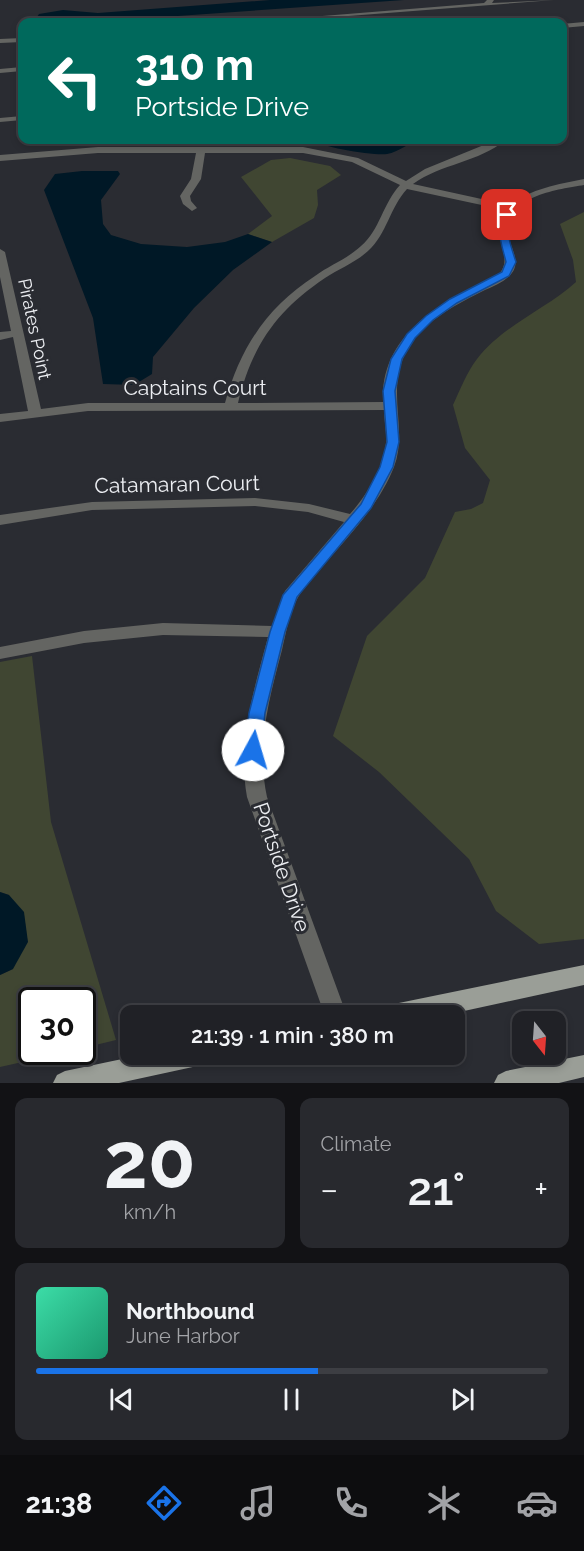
<!DOCTYPE html>
<meta charset="utf-8">
<style>
:root{--surface:#202126;--page:#28292e;--text:#f1f3f6;--muted:#a2a3a7;--line:#3d3e43;--accent:#1a73e8}
body{margin:0;font-family:Raleway,sans-serif;background:var(--page);color:var(--text);height:100vh;display:flex;flex-direction:column;font-size:22px;white-space:nowrap}
*{box-sizing:border-box;margin:0}
p{font-size:20px;color:var(--muted)}
.icon{flex:none;width:33px;height:33px;fill:none;stroke:currentColor;stroke-width:2;stroke-linecap:round;stroke-linejoin:round}
.map{position:relative;height:1083px;overflow:hidden}
.drawer{display:flex;flex-direction:column;gap:15px;padding:15px;background:#121215;flex:1}
.drawer>*{flex:none}
.top-card{position:absolute;left:18px;top:18px;width:549px;height:126px;border-radius:12px;box-shadow:0 3px 9px #0003,0 0 0 2px var(--line);background:#00695c;color:#fff;overflow:hidden}
.needle{width:39px;rotate:163deg}
.tools{position:absolute;left:512px;top:1011px;display:grid;gap:12px}
.tools a{display:grid;place-items:center;width:54px;height:54px;border-radius:12px;background:var(--surface);box-shadow:0 3px 9px #0003,0 0 0 2px var(--line);font-size:30px}
.speed{position:absolute;left:18px;top:987px;display:flex;gap:12px;font-size:30px;font-weight:700;text-align:center}
.speed>*{display:grid;place-content:center;width:78px;height:78px;border-radius:50%;background:var(--surface);box-shadow:0 3px 9px #0003,0 0 0 2px var(--line);line-height:1}
.speed .limit{border:3px solid #111;border-radius:9px;background:#fff;color:#111}
.pin{position:absolute;display:grid;place-items:center;width:51px;height:51px;color:#fff;margin:-26px;border-radius:12px;box-shadow:0 3px 9px #0006}
.me{position:absolute;width:66px;margin:-33px;rotate:6deg;stroke-linejoin:round;filter:drop-shadow(0 0 4px #0008)}
.turn{display:flex;align-items:center;gap:21px;height:126px;padding:0 18px;font-size:27px}
.turn .icon{width:78px;height:78px;stroke-width:2.5}
.turn b{display:block;font-size:42px;line-height:51px}
.big{font-size:45px;font-weight:600;line-height:1.1}
.drawer .widget{flex:1;display:flex;flex-direction:column;justify-content:center;gap:9px;min-width:0;padding:0 21px;border-radius:12px;background:var(--page)}
.drawer .dial{align-items:center;gap:0}
.dial b{font-size:78px;line-height:1}
.song{display:flex;align-items:center;gap:18px}
.cover{width:72px;height:72px;border-radius:9px;background:linear-gradient(135deg,hsl(160 70% 55%),hsl(160 70% 35%))}
.played{height:6px;border-radius:3px;background:linear-gradient(90deg,var(--accent) 55%,var(--line) 55%)}
.keys{display:flex;justify-content:space-around;direction:ltr}
.heat{display:flex;justify-content:space-between;align-items:center;font-size:33px;direction:ltr}
.drawer .tiles{flex:1;display:grid;gap:15px;grid-template-columns:1fr 1fr}
.widget:last-child{grid-column:span 2}
.trip{position:absolute;left:120px;top:1005px;width:345px;height:60px;border-radius:12px;background:var(--surface);box-shadow:0 3px 9px #0003,0 0 0 2px var(--line);font-weight:600;line-height:60px;text-align:center}
.tab-bar{display:flex;height:96px;justify-content:space-around;align-items:center;background:#0d0d0f;color:var(--muted)}
.tab-bar .icon{width:42px;height:42px}
.tab-bar .active{color:var(--accent)}
.tab-bar b{font-size:27px;color:var(--text)}
.map>svg:first-child{display:block}
.green{fill:#404632}
.water{fill:#001826}
.lines{fill:none;stroke-linecap:round;stroke-linejoin:round}
.minor{fill:#646562;fill-rule:evenodd}
.major{fill:#9a9e97;fill-rule:evenodd}
.route{fill:#1a73e8;stroke:#114b97;stroke-width:1.5}
.labels{text-anchor:middle;dominant-baseline:central;stroke-width:6;stroke-linejoin:round;paint-order:stroke}
.far-street-label{font-size:18px;fill:#eceef2;stroke:#2a2c32}
.street-label{font-size:21px;fill:#eceef2;stroke:#2a2c32}
</style>
<div class="map">
<svg width="584" height="1083" viewBox="0 0 584 1083">
<rect width="100%" height="100%" fill="#2a2c32"/>
<g class="green">
<polygon points="290,158 330,166 341,175 317,190 318,205 314,218 272,242 248,234 272,216 241,177 271,160"/>
<path d="M584 212V939L539 944 496 911 469 859 379 772 333 736 367 636 425 578 455 512 471 509 483 503 490 480 465 448 453 405C460 390 467 372 477 359 503 325 545 310 576 282L573 260 560 224Z"/>
<polygon points="32,656 51,822 116,1040 83,1048 82,1000 32,1000 32,1052 67,1052 0,1067 0,975 13,969 9,895 0,892 0,662"/>
</g>
<g class="water">
<polygon points="270,0 404,0 92,22 39,22 35,20 39,14 63,10 98,13"/>
<path d="M313 140H422C409 142 399 152 387 154 375 156 319 147 313 140Z"/>
<polygon points="82,171 118,171 120,174 101,200 103,224 111,235 141,244 187,247 225,242 248,234 272,242 233,270 194,308 153,357 152,374 134,385 103,384 93,318 44,190 55,174"/>
<polygon points="0,892 9,895 24,912 28,942 13,969 0,975"/>
</g>
<g class="lines">
<g class="minor">
<polygon points="487,0 494,0 492,3 554,0 271,22 247,22 484,3"/>
<polygon points="584,22 584,26 562,28 562,24"/>
<polygon points="22,38 22,42 0,43 0,39"/>
<polygon points="22,67 22,71 0,73 0,69"/>
<polygon points="22,116 22,120 0,122 0,118"/>
<path d="M496 140H505C480 162 440 164 413 184L509 205C531 189 558 184 584 179V185C559 189 509 196 508 228 507 247 526 263 507 278 499 285 488 288 479 293 453 306 424 322 408 348 384 391 409 427 394 467 374 517 331 552 300 594 290 609 286 633 282 650 269 699 256 746 267 797L347 1016H325L247 797C237 742 254 690 268 637L163 635 84 643 0 659V647L84 631 163 623 272 626 285 591 344 522 308 512 255 506 92 510 0 525V515L92 502 255 498 309 504 350 514C367 495 383 469 386 443 387 433 384 420 384 410L88 411 0 422V414L28 411 13 337 0 340V332L11 331 0 277V249L5 252 41 409 88 403H225C240 348 267 307 315 276 330 265 347 259 361 246 380 230 383 203 400 185L352 162 303 153H205L201 179 190 196 191 201 197 208 192 211 183 204 180 196 191 179 196 153H98L0 161V155L98 147H303L358 158 406 181 425 169ZM407 189 505 210C486 234 517 256 498 275 445 301 380 332 383 402L238 403C252 346 276 311 325 278 339 269 356 262 368 251 387 234 390 207 407 189Z"/>
</g>
<g class="major">
<polygon points="584,965 584,985 441,1016 378,1016 381,1008 389,1005"/>
<polygon points="146,1054 213,1054 210,1062 202,1065 119,1083 53,1083 57,1075 65,1071"/>
<polygon points="584,1055 584,1077 559,1083 494,1083 498,1075 506,1071"/>
</g>
</g>
<path class="route" d="M504 213 512 215C504 231 511 246 516 262L509 276 457 303 433 320 415 338 402 359 395 391 399 442 393 467 371 508 297 597 285 632 265 713 261 750 259 755 253 757 247 755 244 750 249 713 270 632 283 595 361 504 380 467 387 442 383 391 391 359 407 334 426 316 450 299 502 272 506 262C502 245 495 230 504 213Z"/>
<g class="labels">
<g class="far-street-label">
<text transform="translate(35 329) rotate(78)">Pirates Point</text>
</g>
<g class="street-label">
<text x="195" y="387">Captains Court</text>
<text transform="translate(177 484) rotate(-1)">Catamaran Court</text>
<text transform="translate(282 867) rotate(71)">Portside Drive</text>
</g>
</g>
</svg>
<div class="tools">
<a><svg class="needle" viewBox="-14 -14 28 28"><path d="M0-13l5 13h-10z" fill="#e53935"/><path d="M0 13l5-13h-10z" fill="#a2a3a7"/></svg></a>
</div>
<div class="speed"><div class="limit">30</div></div>
<div class="pin" style="left:507px;top:215px;background:#d93025"><svg class="icon" aria-label="arrive" viewBox="0 0 24 24"><path d="M6 21V4h12l-3 4 3 4H6"/></svg></div>
<svg class="me" style="left:253px;top:750px" viewBox="-20 -20 40 40"><circle r="19" fill="#fff"/><path d="M0-13L10 11 0 6-10 11z" fill="#1a73e8"/></svg>
<div class="trip">21:39 · 1 min · 380 m</div>
<div class="top-card">
<div class="turn"><svg class="icon" aria-label="left" viewBox="0 0 24 24"><path d="M17 20v-9H6M10 6l-5 5 5 5"/></svg><div><b>310 m</b>Portside Drive</div></div>
</div>
</div>
<section class="drawer">
<div class="tiles">
<div class="widget dial"><b>20</b><p>km/h</p></div>
<div class="widget"><p>Climate</p>
<div class="heat"><a>−</a><b class="big">21°</b><a>+</a></div>
</div>
<div class="widget">
<div class="song"><i class="cover"></i><div><b>Northbound</b><p>June Harbor</p></div></div>
<div class="played"></div>
<div class="keys"><svg class="icon" aria-label="previous" viewBox="0 0 24 24"><path d="M18 5L8 12l10 7zM5 5v14"/></svg><svg class="icon" aria-label="pause" viewBox="0 0 24 24"><path d="M8 5v14M16 5v14"/></svg><svg class="icon" aria-label="next" viewBox="0 0 24 24"><path d="M6 5l10 7-10 7zM19 5v14"/></svg></div>
</div>
</div>
</section>
<nav class="tab-bar">
<b>21:38</b>
<svg class="icon active" aria-label="directions" viewBox="0 0 24 24"><path d="M12 3l9 9-9 9-9-9zM9 14v-3h6M13 9l2 2-2 2"/></svg>
<svg class="icon" aria-label="music" viewBox="0 0 24 24"><path d="M9 18V5l10-2v13"/><circle cx="6" cy="18" r="3"/><circle cx="16" cy="16" r="3"/></svg>
<svg class="icon" aria-label="phone" viewBox="0 0 24 24"><path d="M5 4h4l2 5-3 2q2 4 5 5l2-3 5 2v4C11 20 4 13 5 4z"/></svg>
<svg class="icon" aria-label="climate" viewBox="0 0 24 24"><path d="M12 3v18M4 7l16 10M4 17L20 7"/></svg>
<svg class="icon" aria-label="car" viewBox="0 0 24 24"><path d="M5 17H2v-5l4-1 3-4h7l3 4 3 1v5h-3M9 17h6M6 11h13"/><circle cx="7" cy="17" r="2"/><circle cx="17" cy="17" r="2"/></svg>
</nav>
